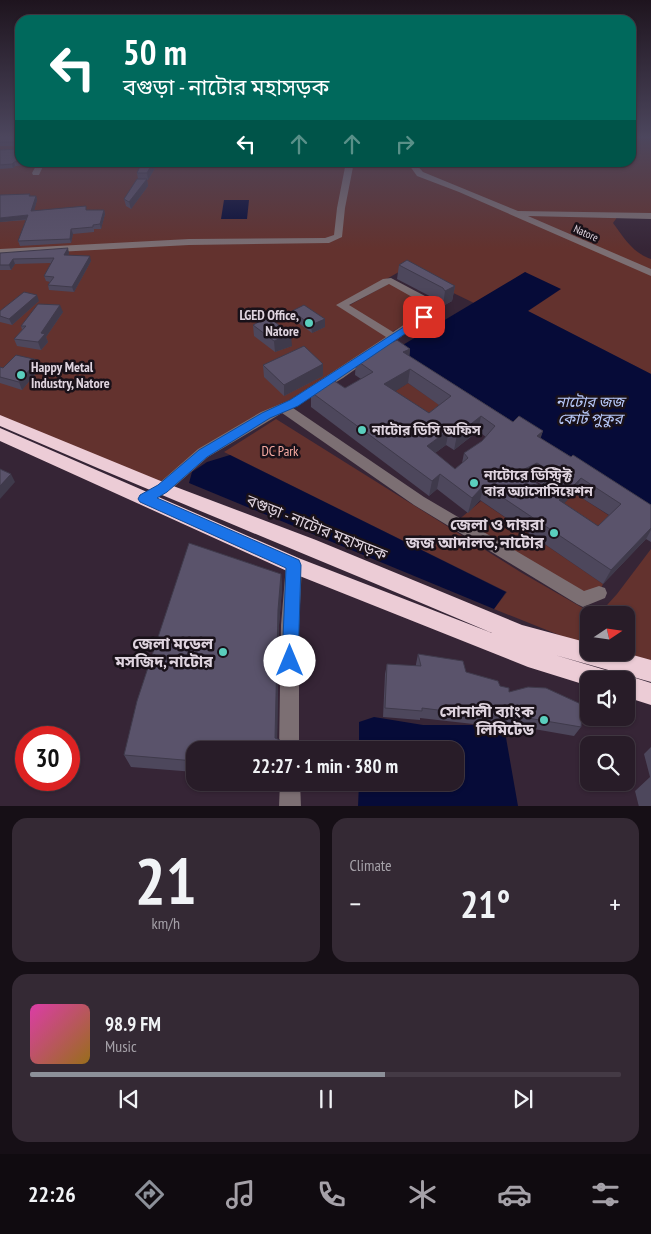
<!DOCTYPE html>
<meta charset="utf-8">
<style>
:root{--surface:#281c28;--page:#342934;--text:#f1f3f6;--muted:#a5a1a8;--line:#443a45;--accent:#8c9099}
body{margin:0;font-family:"PT Sans Narrow","Noto Sans Bengali",sans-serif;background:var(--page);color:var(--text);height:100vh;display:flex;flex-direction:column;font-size:19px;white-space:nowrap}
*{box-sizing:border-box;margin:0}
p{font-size:16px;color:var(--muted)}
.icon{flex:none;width:28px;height:28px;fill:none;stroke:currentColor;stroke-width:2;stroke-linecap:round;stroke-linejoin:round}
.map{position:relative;height:806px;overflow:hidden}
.details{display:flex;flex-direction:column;gap:12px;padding:12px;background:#160f16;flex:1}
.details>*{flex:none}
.guide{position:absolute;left:15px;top:15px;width:621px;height:152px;border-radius:15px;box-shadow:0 1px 4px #0004,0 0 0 1px var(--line);background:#00695c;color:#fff;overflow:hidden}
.needle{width:32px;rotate:77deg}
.fabs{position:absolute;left:580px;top:606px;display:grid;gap:10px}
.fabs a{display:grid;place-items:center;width:55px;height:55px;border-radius:10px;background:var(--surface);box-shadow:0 1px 4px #0004,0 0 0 1px var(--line);font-size:25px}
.speed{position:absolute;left:15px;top:726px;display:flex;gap:10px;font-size:25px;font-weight:700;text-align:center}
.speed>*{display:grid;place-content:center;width:65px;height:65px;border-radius:50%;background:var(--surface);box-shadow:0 1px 4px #0004,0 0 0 1px var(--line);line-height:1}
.speed .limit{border:8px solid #d22;background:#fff;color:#111}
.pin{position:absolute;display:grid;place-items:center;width:42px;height:42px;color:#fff;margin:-21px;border-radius:10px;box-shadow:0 2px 8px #0006}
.me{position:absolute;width:55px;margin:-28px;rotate:0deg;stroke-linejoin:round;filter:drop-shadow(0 0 4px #0008)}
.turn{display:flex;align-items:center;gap:18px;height:105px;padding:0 25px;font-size:22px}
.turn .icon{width:65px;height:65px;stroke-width:2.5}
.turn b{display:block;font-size:35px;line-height:42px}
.lanes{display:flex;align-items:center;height:48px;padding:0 25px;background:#0003;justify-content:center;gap:25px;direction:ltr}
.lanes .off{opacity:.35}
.big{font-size:38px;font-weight:800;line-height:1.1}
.details .tile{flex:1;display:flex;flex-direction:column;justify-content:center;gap:8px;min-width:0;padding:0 18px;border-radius:15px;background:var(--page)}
.details .dial{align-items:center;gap:0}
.dial b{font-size:65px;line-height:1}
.song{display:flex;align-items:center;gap:15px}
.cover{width:60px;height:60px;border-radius:8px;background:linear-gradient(135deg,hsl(320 70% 55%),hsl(40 70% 35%))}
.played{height:5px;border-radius:2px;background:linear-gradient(90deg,var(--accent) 60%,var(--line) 60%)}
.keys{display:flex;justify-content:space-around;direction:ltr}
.heat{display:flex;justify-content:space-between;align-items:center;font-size:28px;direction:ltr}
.details .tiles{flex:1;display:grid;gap:12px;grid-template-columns:1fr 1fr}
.tile:last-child{grid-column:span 2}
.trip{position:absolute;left:186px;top:741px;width:278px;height:50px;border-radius:15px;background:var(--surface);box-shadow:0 1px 4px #0004,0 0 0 1px var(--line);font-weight:800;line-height:50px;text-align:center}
.menu{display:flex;height:80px;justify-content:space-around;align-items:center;background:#100b10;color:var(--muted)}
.menu .icon{width:35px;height:35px}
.menu .selected{color:var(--accent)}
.menu b{font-size:22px;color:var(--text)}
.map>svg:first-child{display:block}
.green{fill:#63322e}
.water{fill:#060b38}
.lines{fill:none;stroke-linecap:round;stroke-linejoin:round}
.minor{fill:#7c6f73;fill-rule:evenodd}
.highway{fill:#ecccd6;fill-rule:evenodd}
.wall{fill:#4d475c;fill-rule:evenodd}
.shaded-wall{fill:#3f3a4b}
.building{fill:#5a536b;stroke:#3f3a4b;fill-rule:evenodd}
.route{fill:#1a73e8;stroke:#114b97}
.poi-dot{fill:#5acebd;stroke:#191119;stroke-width:2}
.labels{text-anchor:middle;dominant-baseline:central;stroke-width:5;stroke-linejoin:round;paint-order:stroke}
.far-street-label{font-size:11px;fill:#dfd4df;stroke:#191119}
.poi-label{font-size:14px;font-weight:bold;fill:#dfd4df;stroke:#191119;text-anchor:start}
.park-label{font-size:14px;fill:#f7aaa2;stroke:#191119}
.water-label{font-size:15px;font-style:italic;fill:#b8c9f9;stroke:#191119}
.near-poi-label{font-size:16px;font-weight:bold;fill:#dfd4df;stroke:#191119;text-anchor:end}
.near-street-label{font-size:16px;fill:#dfd4df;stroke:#191119}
</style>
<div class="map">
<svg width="651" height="807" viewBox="0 0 651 807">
<rect width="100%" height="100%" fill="#362536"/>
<g class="green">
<path d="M631 136H651V216H618L613 223C624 238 633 253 651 259V374L528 311 526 272 474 303 404 269 341 305 393 337 203 453 162 489 0 420V141L20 140V162H631Z"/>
<polygon points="392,282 434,307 390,333 348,306"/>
<polygon points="408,383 448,411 426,428 383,399"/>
<polygon points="276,419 522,573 595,615 589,615 589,647 494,609 507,592 224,452"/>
<polygon points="574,493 613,518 591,540 553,515"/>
<polygon points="481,501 603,584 599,593 583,599 456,522"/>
<polygon points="651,549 651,671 603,653 626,652 626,615 598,615 617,594"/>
</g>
<g class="water">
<polygon points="224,200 249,200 247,219 221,219"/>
<polygon points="525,272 561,289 528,311 651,374 651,520 391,352"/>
<polygon points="230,455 506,592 494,609 189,483 192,472 207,462"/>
<polygon points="374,717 423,725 487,725 505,732 518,806 358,807 359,783 455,782 455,750 359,750 359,722"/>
</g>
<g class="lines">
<g class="minor">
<polygon points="38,162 45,162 39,175 33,175 32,173"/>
<polygon points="346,162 354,162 345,208 342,237 329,243 189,245 0,255 0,249 189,239 325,238 334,235 337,208"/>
<polygon points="407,162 414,162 423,172 518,211 651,213 651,219 528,216 651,269 651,276 459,192 417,176"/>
<path d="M391 278 440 304V309L343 378 293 408 424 497 584 591 599 586 605 588 607 593 605 598 583 607 577 604 414 505 282 413 208 457 167 493 162 495 157 493 155 489 157 485 198 449 261 412 290 400 386 337 336 305 383 279ZM389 284 430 307 393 332 349 305Z"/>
<polygon points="294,558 300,560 302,565 299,625 299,750 279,750 281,625 286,565 288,560"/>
<polygon points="280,782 300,782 301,807 279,807"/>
</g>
<g class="highway">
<path d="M0 415 168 484 316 540 522 625 589 643V652H622L651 660V682L555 655 612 672 615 680H589V686L528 667 287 571 0 441V428L301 559 492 633C328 563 163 497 0 426Z"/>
<polygon points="626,675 651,683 651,705 626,697 626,680 617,680"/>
</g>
</g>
<g class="wall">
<polygon points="0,138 20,138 20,162 30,162 29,165 15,166 13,168 0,169 0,150 19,149 19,146 0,146"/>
<polygon points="142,162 162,162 162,163 155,168 148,180 147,180 148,186 131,209 126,206 124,199 138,179 137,173"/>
<polygon points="0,195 36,196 37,200 34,210 104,210 105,214 101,229 94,229 94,232 73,234 71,243 20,246 18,241 26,220 0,222"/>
<polygon points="0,253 69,253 68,255 91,261 74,292 49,290 48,285 50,282 46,281 44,276 51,263 15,264 11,270 0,270"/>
<polygon points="399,265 455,286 452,301 443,306 441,302 397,279"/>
<polygon points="39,301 12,325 0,322 0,311"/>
<polygon points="292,311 325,327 312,333 293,319"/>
<polygon points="63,312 46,337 48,342 41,350 17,346 14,339 22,330 21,326"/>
<polygon points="253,325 292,346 275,352 254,336"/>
<path d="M410 349 409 356 513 422 543 431 540 438 651 505V542L646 539 603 584 480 500 468 513 437 489 429 496 311 407V392L345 388 361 379 355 375 356 360ZM408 383 439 405 429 413 395 391ZM478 431 486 437 482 441 464 453 462 463 455 469 435 453 446 445 454 450ZM532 478 542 485 541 486 529 479ZM574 493 609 515 598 526 564 503Z"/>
<polygon points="263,365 323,376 284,396 264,377"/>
<polygon points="0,367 3,368 41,367 22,390 0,383"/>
<polygon points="281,574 282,589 279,625 277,738 195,750 195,772 131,767 124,755"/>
<polygon points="418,654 466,672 500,686 509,692 581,727 574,736 511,725 482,725 420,718 420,720 383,717 385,674 387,664 416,666 416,664"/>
<polygon points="651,747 651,807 639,807 635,791 650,777 644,754"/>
</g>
<g class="shaded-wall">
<polygon points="14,162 15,166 13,168 12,164"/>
<polygon points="153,162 162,162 162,163 155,168 148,180 147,173"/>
<polygon points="147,179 148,186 131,209 129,202"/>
<polygon points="36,196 37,200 33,215 31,211"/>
<polygon points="104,210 105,214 101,229 100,224"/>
<polygon points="28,215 30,219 0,222 0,218"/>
<polygon points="71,229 73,234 71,243 70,239"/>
<polygon points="68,248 69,253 66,260 64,255"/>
<polygon points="90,256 91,261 74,292 72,287"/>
<polygon points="13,259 15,264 11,270 9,265"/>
<polygon points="455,286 452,301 443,306 445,291"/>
<polygon points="37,295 39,301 12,325 9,319"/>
<polygon points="60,305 63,312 46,337 48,342 41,350 38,342 41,333"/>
<polygon points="325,319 325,327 312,333 311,325"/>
<polygon points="291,334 292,346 275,352 274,341"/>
<polygon points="410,349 409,363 403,352"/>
<polygon points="38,360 41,367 22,390 19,382"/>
<polygon points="323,364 323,376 284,396 284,385"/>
<polygon points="410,369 408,383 383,399 384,384"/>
<polygon points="481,416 478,431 454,450 457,435"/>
<polygon points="449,430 446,445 424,461 427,446"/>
<polygon points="543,431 538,446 537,436"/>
<polygon points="537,463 532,478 513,487 518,472"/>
<polygon points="11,474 15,482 0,499 0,486"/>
<polygon points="440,474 437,489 429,496 432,481"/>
<polygon points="581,478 574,493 553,515 559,500"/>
<polygon points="484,485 480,500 468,513 472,498"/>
<polygon points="651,528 651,530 646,539 603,584 611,570"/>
<polygon points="281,574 282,589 279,625 277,750 275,738 278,610"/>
</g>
<g class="building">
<polygon points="0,138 20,138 20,161 14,162 12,164 0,165 0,150 19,149 20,142 0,142"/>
<polygon points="142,162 153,162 147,173 137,173"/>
<polygon points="137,179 147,179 129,202 124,199"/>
<polygon points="30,194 29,196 36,196 31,211 86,206 86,210 104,210 100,224 93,225 93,227 71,229 70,239 18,241 28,215 0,218 0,195"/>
<polygon points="68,248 64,255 90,256 72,287 48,285 54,277 44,276 54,258 13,259 9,265 0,265 0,253"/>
<polygon points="407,260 455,286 445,291 443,288 399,265"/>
<polygon points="24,292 37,295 9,319 0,316 0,311"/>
<polygon points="38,304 60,305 41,333 45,334 38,342 14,339 26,326 21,326"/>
<polygon points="304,305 325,319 311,325 292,311"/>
<polygon points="268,317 291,334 274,341 253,325"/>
<path d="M397 340 410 349 403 352 513 422 519 416 543 431 537 436 571 457 573 455 651 505V528L611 570 484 485 472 498 440 474 432 481 311 392 333 380 345 388 373 372 356 360ZM410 369 451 396 429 413 384 384ZM481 416 495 426 482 441 464 453 468 458 455 469 427 446 449 430 457 435ZM537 463 554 473 541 486 518 472ZM581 478 621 504 598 526 559 500Z"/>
<polygon points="304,346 323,364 284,385 263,365"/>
<polygon points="16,355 38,360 19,382 0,377 0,367 3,368"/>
<polygon points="0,469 11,474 0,486"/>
<polygon points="189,543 281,574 278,610 275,738 280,740 280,750 195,750 195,761 124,755 137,701"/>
<polygon points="418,654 463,661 466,672 498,681 500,686 509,688 509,692 528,687 546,688 583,705 581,727 516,716 486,716 422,708 422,711 385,708 387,664 421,666"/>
</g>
<linearGradient id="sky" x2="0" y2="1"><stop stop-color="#1e141e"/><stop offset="0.55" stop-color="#4c465d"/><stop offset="1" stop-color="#4c465d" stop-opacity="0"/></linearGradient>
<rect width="651" height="249" fill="url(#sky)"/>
<polygon class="route" points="424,314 427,315 427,319 298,406 270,418 207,457 167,492 157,498 299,560 301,565 298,661 296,666 290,669 284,666 282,661 286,568 140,502 138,499 140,495 158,485 199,450 262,413 290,400"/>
<g class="poi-dot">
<circle cx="309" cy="323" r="5"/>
<circle cx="21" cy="375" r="5"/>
<circle cx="362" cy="430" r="5"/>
<circle cx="474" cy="483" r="5"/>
<circle cx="554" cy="533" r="5"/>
<circle cx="223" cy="652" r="5"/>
<circle cx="544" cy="720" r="5"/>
</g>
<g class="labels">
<g class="far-street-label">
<text transform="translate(586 233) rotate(24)">Natore</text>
</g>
<g class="poi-label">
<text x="299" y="315" text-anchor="end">LGED Office,<tspan x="299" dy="16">Natore</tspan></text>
<text x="31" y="367">Happy Metal<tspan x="31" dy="16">Industry, Natore</tspan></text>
<text x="372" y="430">নাটোর ডিসি অফিস</text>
<text x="484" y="475">নাটোরে ডিস্ট্রিক্ট<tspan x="484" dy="16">বার অ্যাসোসিয়েশন</tspan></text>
</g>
<g class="park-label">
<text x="280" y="451">DC Park</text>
</g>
<g class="water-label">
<text x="590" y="401">নাটোর জজ<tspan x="590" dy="17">কোর্ট পুকুর</tspan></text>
</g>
<g class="near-poi-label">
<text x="544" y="524">জেলা ও দায়রা<tspan x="544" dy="18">জজ আদালত, নাটোর</tspan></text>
<text x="213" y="643">জেলা মডেল<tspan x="213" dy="18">মসজিদ, নাটোর</tspan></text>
<text x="534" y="711">সোনালী ব্যাংক<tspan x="534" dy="18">লিমিটেড</tspan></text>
</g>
<g class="near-street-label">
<text transform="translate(317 527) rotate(22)">বগুড়া - নাটোর মহাসড়ক</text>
</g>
</g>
</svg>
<div class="fabs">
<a><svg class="needle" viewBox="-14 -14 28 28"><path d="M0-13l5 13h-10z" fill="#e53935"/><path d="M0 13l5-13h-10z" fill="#a5a1a8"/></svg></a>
<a><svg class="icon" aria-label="sound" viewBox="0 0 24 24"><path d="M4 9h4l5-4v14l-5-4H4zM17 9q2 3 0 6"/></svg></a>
<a><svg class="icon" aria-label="search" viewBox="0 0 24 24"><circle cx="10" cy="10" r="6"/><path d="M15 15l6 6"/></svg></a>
</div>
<div class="speed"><div class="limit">30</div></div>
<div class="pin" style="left:424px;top:317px;background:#d93025"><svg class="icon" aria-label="arrive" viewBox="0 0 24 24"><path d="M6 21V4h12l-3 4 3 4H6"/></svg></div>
<svg class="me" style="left:290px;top:661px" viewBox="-20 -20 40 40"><circle r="19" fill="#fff"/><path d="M0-13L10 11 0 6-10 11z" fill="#1a73e8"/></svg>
<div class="trip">22:27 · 1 min · 380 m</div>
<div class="guide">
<div class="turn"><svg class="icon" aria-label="left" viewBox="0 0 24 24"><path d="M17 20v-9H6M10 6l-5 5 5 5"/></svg><div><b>50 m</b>বগুড়া - নাটোর মহাসড়ক</div></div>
<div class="lanes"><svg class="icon" aria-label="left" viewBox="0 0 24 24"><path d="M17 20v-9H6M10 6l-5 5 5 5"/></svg><svg class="icon off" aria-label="ahead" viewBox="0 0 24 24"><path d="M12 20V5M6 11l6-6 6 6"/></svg><svg class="icon off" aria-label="ahead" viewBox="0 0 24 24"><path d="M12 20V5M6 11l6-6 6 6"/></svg><svg class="icon off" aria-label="right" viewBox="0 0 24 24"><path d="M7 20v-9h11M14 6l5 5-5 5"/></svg></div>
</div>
</div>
<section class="details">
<div class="tiles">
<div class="tile dial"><b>21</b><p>km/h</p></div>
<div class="tile"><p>Climate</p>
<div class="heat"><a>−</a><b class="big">21°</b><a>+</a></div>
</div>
<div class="tile">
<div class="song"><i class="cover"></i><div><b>98.9 FM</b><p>Music</p></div></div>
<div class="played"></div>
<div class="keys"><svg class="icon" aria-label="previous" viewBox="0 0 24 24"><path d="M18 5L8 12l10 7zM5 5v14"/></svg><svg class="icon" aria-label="pause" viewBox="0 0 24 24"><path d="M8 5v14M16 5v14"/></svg><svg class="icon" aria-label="next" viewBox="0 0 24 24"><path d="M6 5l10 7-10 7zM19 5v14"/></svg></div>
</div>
</div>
</section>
<nav class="menu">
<b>22:26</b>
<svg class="icon selected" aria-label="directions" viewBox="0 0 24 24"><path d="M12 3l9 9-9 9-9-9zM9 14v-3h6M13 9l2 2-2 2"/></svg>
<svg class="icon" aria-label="music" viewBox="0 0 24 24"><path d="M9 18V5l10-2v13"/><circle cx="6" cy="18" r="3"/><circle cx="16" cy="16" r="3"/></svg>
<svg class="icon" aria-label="phone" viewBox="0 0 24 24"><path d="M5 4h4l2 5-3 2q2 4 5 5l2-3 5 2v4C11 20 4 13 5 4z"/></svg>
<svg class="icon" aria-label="climate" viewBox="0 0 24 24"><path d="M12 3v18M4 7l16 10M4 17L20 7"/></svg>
<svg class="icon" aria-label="car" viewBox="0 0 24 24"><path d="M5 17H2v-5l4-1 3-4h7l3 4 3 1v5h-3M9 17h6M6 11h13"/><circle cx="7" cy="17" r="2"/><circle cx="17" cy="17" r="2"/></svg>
<svg class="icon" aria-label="filters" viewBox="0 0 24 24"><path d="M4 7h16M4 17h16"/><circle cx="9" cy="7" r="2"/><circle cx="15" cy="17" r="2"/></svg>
</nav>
